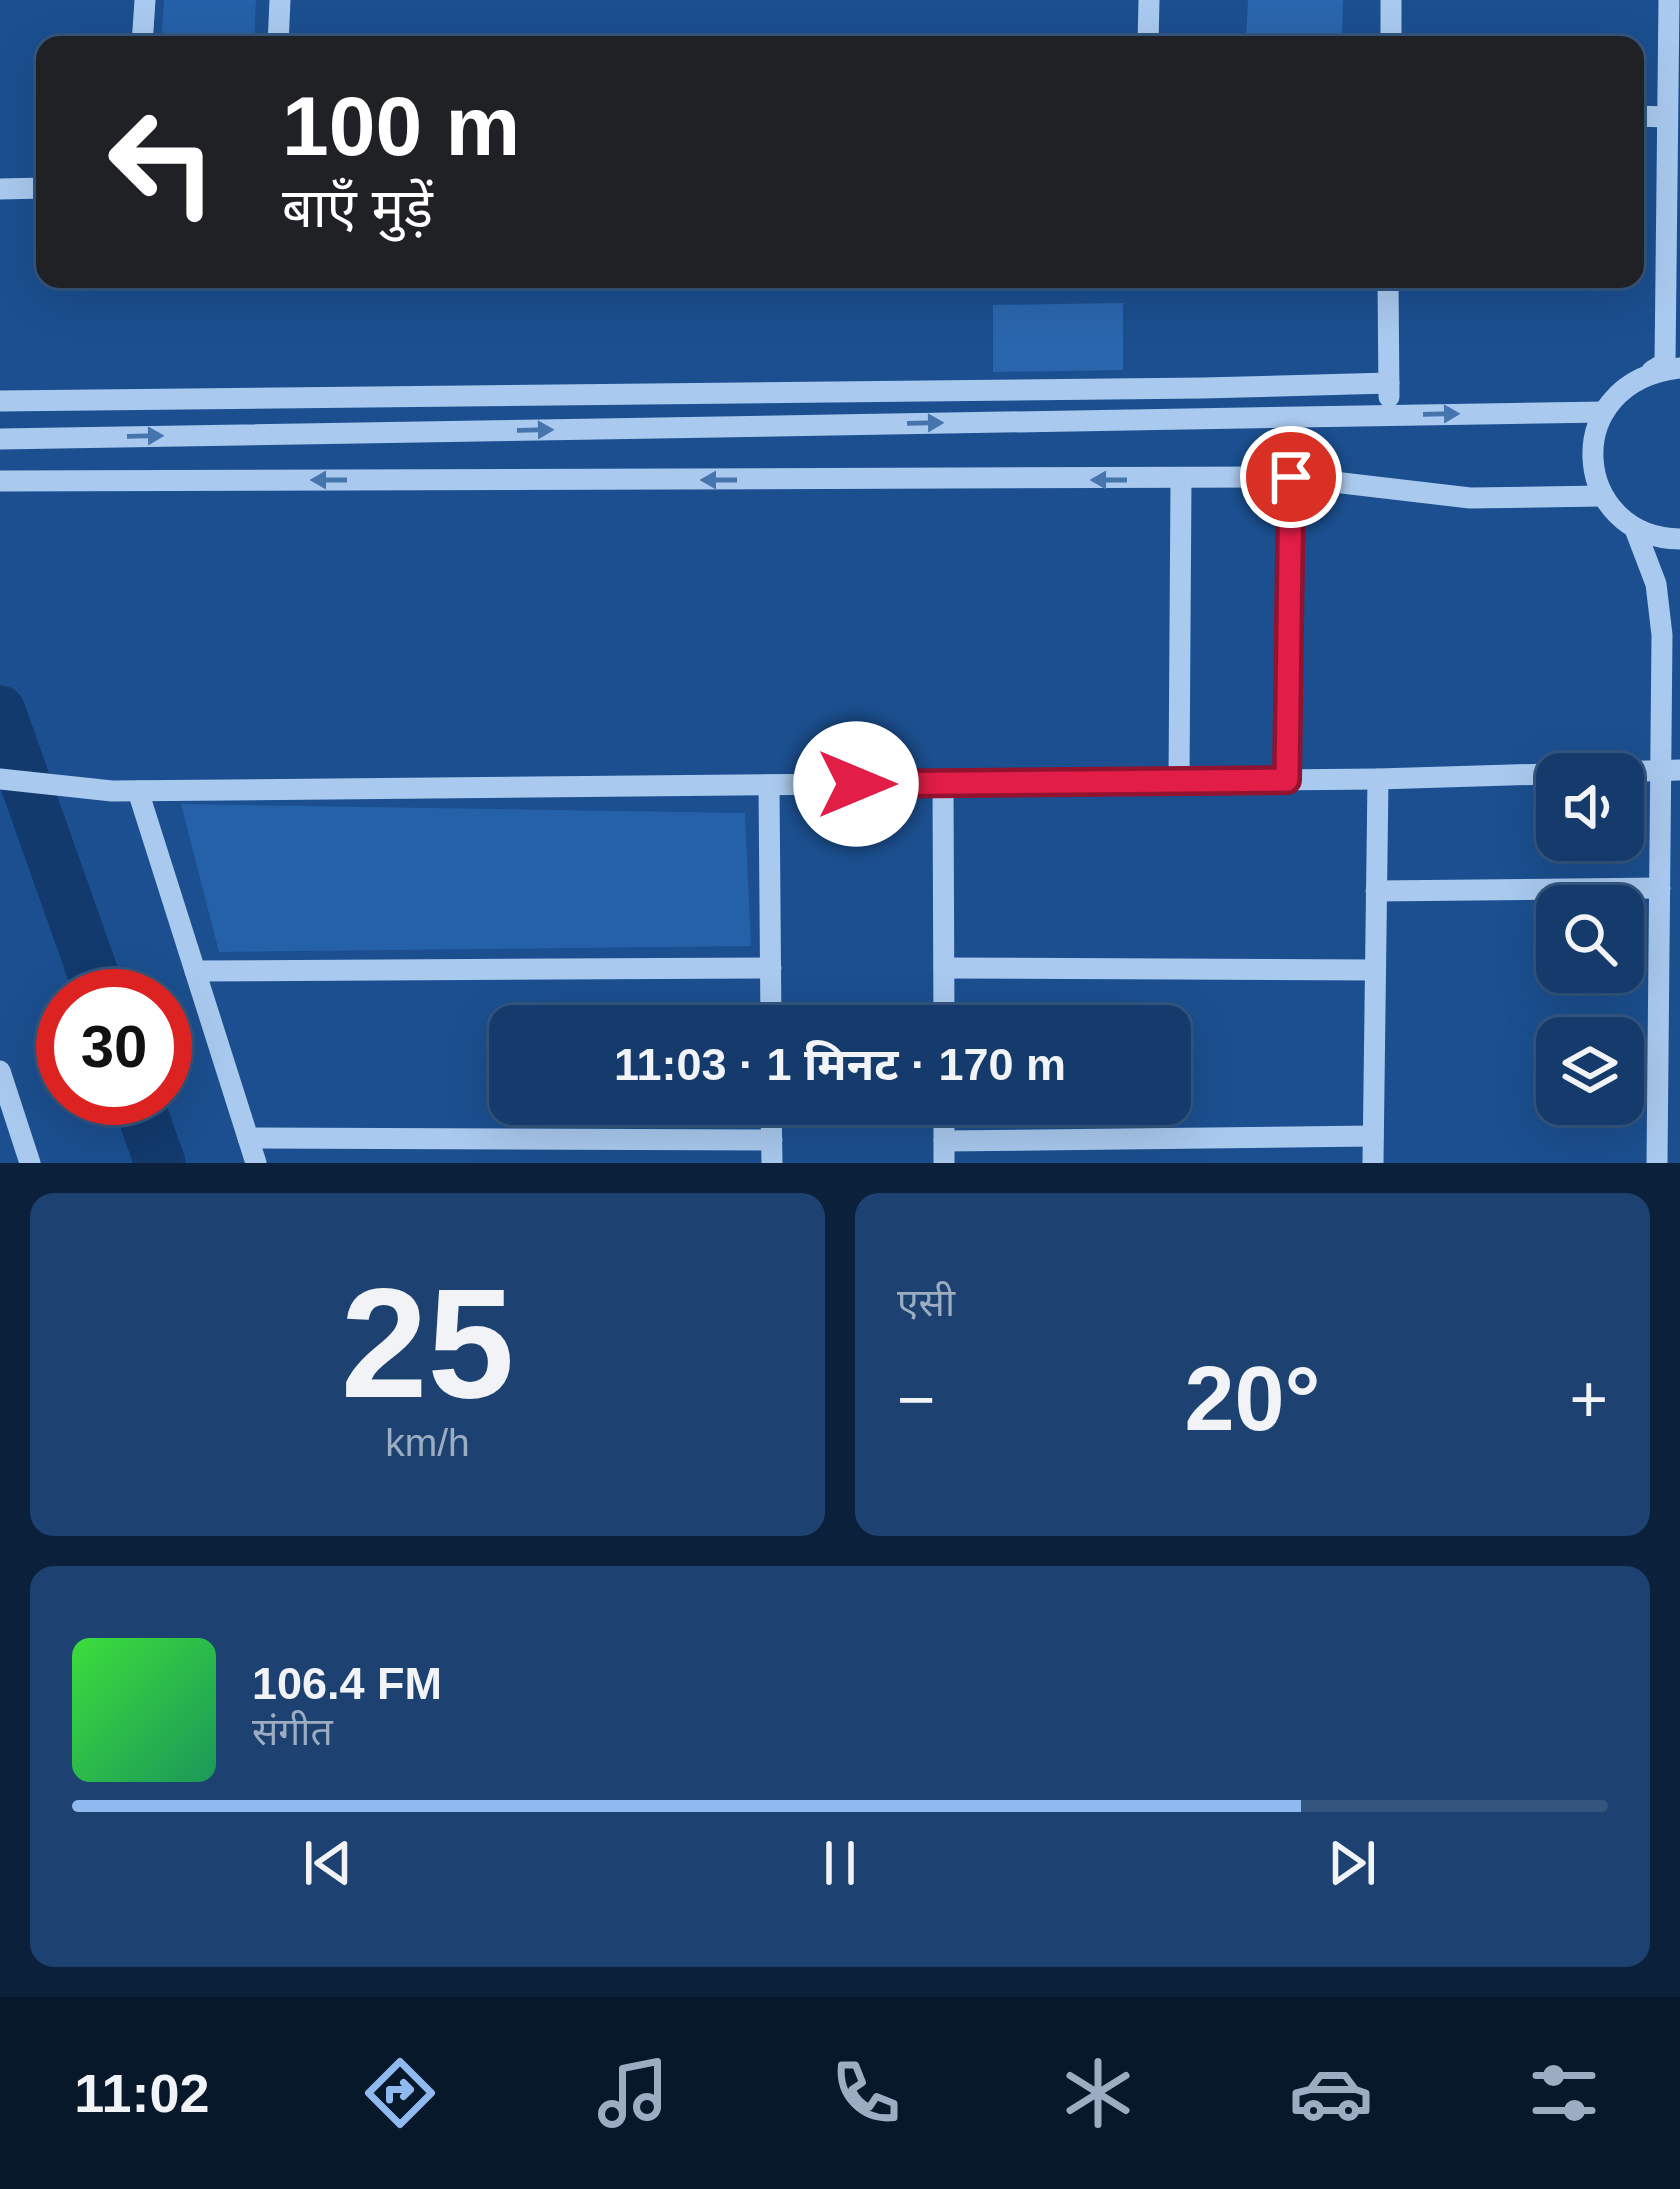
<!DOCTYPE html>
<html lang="hi">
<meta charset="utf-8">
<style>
:root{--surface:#143b6b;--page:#1d4271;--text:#f1f3f6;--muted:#9dadc1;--line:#33557e;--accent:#90b9f0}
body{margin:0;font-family:Arial,"Noto Sans Devanagari",sans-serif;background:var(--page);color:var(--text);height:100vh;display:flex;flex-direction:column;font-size:45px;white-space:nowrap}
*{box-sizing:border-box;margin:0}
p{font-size:39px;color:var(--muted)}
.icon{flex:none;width:66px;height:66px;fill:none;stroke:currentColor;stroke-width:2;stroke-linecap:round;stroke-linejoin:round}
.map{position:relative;height:1163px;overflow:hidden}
.sheet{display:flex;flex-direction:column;gap:30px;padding:30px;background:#0b203b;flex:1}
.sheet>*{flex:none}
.hud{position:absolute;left:36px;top:36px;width:1608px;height:252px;border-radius:24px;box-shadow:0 12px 48px #0002,0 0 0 3px var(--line);background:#202124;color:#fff;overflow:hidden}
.tools{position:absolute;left:1536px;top:753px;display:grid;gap:24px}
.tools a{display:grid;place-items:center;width:108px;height:108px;border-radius:24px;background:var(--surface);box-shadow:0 12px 48px #0002,0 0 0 3px var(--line);font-size:60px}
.speed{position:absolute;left:36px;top:969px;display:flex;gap:24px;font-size:60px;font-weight:700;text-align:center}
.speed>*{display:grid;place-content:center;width:156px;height:156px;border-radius:50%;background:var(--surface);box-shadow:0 12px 48px #0002,0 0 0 3px var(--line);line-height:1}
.speed .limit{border:18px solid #d22;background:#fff;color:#111}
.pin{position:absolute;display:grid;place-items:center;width:102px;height:102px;color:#fff;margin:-51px;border:6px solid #fff;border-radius:50%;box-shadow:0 3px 12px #0007}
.me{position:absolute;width:132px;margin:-66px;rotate:90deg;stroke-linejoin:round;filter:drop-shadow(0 0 9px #0008)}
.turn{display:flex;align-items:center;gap:42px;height:252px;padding:0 48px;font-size:54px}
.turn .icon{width:156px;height:156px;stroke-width:2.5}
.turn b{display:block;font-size:84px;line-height:102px}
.big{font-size:90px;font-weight:700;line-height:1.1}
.sheet .widget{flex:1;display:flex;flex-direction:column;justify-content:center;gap:18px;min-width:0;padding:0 42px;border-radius:24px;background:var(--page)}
.sheet .dial{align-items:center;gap:0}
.dial b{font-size:156px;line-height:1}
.song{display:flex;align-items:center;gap:36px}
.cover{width:144px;height:144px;border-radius:18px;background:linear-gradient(135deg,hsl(120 70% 55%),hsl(150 70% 35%))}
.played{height:12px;border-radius:6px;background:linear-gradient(90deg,var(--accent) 80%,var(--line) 80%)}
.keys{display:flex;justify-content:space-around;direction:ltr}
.heat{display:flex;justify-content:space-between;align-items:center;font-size:66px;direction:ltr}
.sheet .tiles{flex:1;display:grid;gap:30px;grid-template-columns:1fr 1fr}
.widget:last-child{grid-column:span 2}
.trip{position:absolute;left:489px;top:1005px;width:702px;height:120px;border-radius:24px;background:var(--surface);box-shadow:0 12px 48px #0002,0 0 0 3px var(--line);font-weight:700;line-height:120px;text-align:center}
.menu{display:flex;height:192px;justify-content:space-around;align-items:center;background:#08182b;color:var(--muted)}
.menu .icon{width:84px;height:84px}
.menu .selected{color:var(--accent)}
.menu b{font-size:54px;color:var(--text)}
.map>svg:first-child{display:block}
.green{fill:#2461a8}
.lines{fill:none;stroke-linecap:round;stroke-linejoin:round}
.river{stroke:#123a6d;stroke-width:51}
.building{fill:#2a66ad}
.minor{stroke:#a9c9ee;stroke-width:21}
.oneway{fill:#4674ac}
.route-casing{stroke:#92132f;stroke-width:30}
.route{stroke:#e11d48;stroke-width:21}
</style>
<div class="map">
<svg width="1680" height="1163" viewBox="0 0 1680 1163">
<rect width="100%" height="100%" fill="#1b4f8f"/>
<g class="green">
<polygon points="164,0 256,0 254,45 161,45"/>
<polygon points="181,804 745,813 751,946 219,952"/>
</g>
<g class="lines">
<g class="river">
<polyline points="0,711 101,996"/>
<polyline points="137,1098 160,1163"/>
</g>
</g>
<g class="building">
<polygon points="1248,0 1343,0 1342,44 1246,41"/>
<polygon points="1123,303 1123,370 993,372 993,305"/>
</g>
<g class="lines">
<g class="minor">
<polyline points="142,45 145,0"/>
<polyline points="278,45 280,0"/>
<polyline points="1148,45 1149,0"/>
<polyline points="1391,45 1391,0"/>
<polyline points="1635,116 1667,117"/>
<polyline points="0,189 45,188"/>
<polyline points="1388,279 1389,397"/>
<path d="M1680 368C1556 382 1572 538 1680 539"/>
<polyline points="1652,371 1665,363 1669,0"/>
<polyline points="0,401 1203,388 1389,383"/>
<polyline points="0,439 1604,412"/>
<polyline points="0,481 1291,477 1470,498 1602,496"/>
<polyline points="1635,529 1656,584 1662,635 1657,1163"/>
<polyline points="0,779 112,791 1378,779 1680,770"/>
<polyline points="1287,780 1291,477"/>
<polyline points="1179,781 1181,480"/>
<polyline points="943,783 944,1026"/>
<polyline points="769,785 771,1026"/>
<polyline points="138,791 256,1163"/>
<polyline points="1376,891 1660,888"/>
<polyline points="944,968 1375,970"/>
<polyline points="195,971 771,968"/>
<polyline points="0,1071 30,1163"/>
<polyline points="771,1104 772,1163"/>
<polyline points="944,1104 944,1163"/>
<polyline points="248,1138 772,1140"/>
<polyline points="944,1141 1373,1136"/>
<polyline points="1373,1163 1378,779"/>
</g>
</g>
<defs><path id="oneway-solid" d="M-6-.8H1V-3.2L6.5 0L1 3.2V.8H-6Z" transform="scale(3)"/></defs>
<g class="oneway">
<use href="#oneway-solid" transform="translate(1441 414) rotate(-1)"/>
<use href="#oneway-solid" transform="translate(925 423) rotate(-1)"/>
<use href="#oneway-solid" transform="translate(535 430) rotate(-1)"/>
<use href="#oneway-solid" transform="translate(145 436) rotate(-1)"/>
<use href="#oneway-solid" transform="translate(329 480) rotate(180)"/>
<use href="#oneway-solid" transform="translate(719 480) rotate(180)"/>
<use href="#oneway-solid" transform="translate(1109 480) rotate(180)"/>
</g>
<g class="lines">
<defs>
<polyline id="route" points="856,784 1287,780 1291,477"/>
</defs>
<use href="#route" class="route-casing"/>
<use href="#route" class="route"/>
</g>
</svg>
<div class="tools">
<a><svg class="icon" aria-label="sound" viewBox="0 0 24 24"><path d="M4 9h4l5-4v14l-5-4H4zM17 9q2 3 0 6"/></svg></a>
<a><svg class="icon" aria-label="search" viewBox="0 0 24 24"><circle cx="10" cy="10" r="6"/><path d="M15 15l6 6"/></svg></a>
<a><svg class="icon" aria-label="layers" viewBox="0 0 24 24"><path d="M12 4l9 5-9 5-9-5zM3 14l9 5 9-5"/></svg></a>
</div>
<div class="speed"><div class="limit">30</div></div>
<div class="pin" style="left:1291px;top:477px;background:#d93025"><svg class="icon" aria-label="arrive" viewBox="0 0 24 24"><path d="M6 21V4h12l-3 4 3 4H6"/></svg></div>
<svg class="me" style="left:856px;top:784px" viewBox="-20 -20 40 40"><circle r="19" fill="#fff"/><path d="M0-13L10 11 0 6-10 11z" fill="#e11d48"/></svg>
<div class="trip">11:03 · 1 मिनट · 170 m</div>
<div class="hud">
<div class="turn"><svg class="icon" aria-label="left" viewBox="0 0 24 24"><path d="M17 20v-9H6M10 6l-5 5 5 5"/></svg><div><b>100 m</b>बाएँ मुड़ें</div></div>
</div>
</div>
<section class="sheet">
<div class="tiles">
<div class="widget dial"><b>25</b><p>km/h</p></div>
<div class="widget"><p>एसी</p>
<div class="heat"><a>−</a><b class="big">20°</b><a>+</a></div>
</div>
<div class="widget">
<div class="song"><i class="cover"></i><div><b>106.4 FM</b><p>संगीत</p></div></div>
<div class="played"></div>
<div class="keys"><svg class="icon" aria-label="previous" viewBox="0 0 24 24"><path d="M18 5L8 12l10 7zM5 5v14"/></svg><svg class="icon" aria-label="pause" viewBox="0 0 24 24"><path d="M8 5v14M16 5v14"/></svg><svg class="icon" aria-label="next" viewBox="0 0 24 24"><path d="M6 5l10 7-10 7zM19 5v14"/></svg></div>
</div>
</div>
</section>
<nav class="menu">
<b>11:02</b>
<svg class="icon selected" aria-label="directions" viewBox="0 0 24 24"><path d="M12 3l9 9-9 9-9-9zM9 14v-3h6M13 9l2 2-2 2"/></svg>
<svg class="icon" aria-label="music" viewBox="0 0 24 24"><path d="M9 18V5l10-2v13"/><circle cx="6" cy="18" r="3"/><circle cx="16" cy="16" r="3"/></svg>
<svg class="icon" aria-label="phone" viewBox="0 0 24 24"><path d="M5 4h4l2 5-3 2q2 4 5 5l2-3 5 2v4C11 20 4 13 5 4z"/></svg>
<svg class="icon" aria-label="climate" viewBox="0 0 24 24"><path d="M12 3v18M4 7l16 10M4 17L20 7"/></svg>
<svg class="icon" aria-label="car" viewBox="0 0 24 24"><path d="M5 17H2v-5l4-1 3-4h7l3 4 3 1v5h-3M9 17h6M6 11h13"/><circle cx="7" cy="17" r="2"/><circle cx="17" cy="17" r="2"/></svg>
<svg class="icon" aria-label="filters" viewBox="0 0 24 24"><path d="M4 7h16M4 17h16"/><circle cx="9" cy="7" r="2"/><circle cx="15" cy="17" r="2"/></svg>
</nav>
